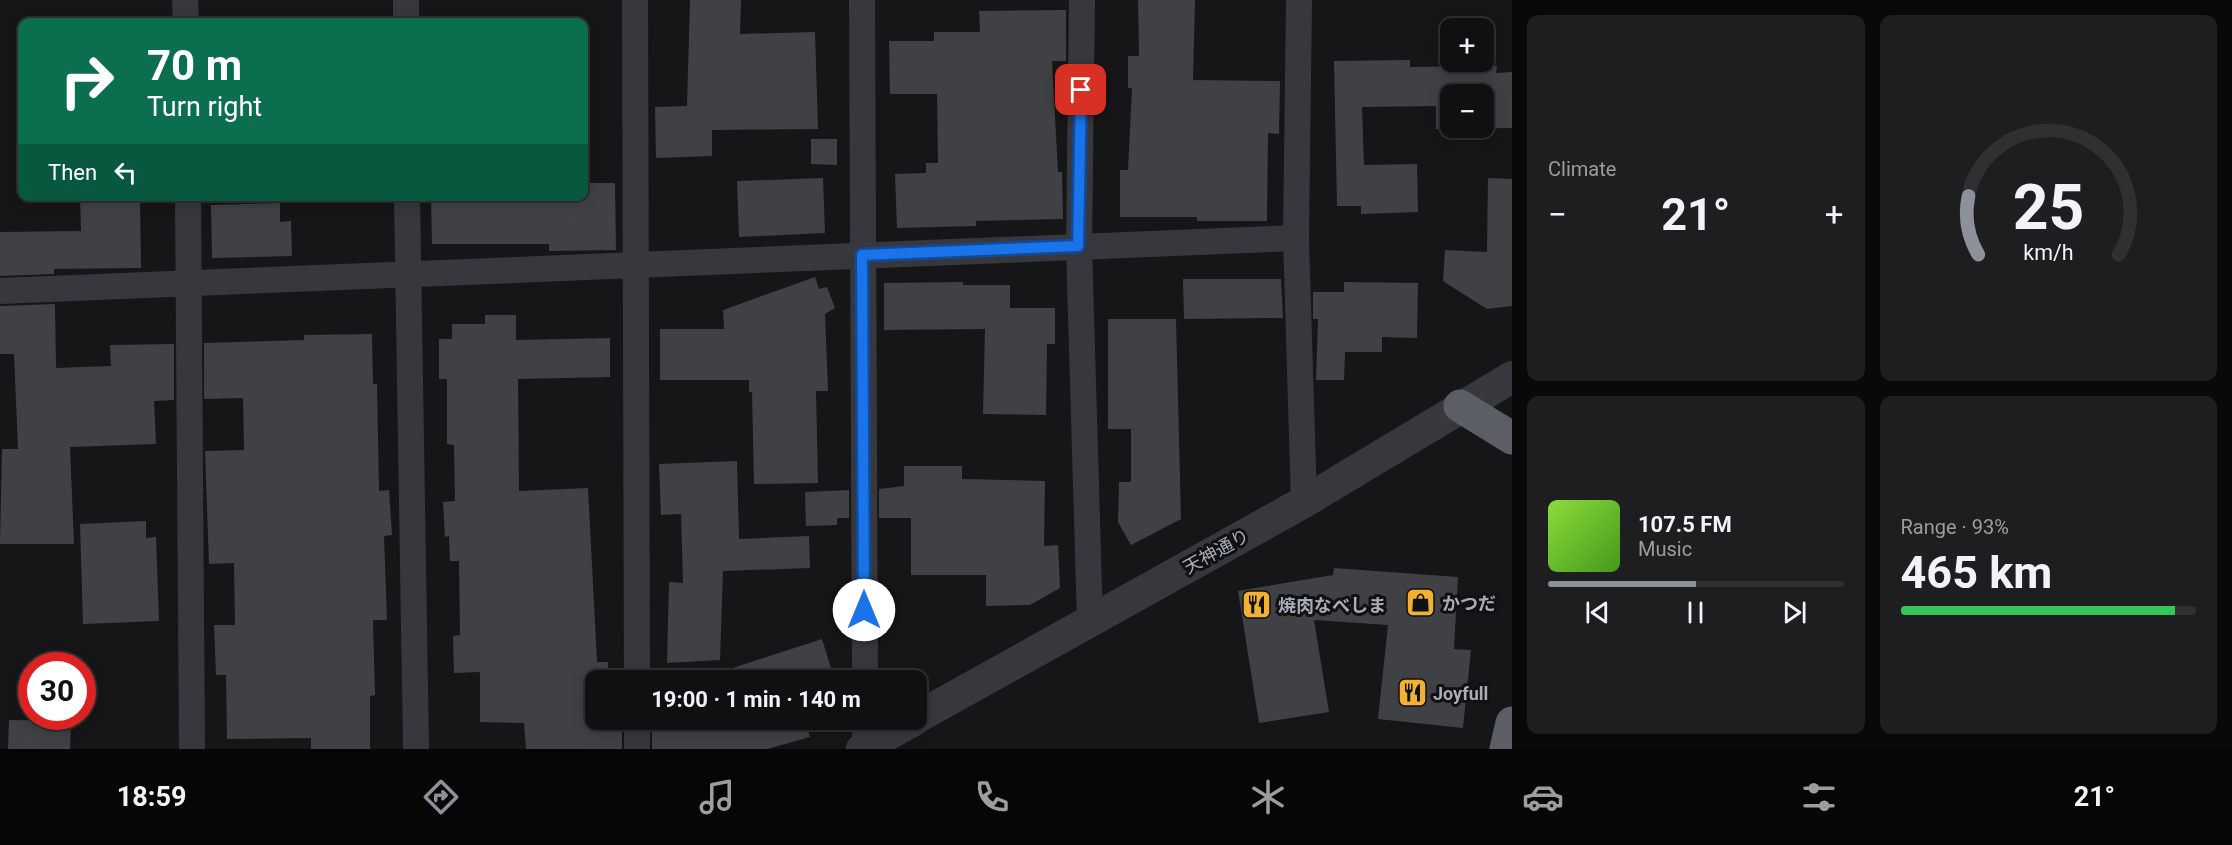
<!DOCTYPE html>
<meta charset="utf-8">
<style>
:root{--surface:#101012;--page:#1e1e20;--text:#f1f3f6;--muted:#9c9d9f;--line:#303032;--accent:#8c9099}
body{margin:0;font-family:Roboto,"Noto Sans JP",sans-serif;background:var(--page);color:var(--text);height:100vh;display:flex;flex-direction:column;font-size:22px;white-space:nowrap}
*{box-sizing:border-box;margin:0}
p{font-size:20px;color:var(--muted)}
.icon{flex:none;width:33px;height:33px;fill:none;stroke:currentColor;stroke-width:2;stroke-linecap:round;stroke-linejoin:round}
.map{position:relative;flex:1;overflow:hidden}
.side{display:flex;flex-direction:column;gap:15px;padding:15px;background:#09090a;width:720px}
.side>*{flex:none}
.banner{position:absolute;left:18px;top:18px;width:570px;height:183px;border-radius:12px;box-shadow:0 3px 15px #0003,0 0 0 2px var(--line);background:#0b6e4f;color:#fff;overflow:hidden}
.controls{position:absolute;left:1440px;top:18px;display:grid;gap:12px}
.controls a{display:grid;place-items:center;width:54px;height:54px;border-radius:12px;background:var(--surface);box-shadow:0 3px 15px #0003,0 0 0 2px var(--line);font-size:30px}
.speed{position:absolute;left:18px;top:652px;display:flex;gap:12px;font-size:30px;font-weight:700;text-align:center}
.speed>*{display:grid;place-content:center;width:78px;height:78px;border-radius:50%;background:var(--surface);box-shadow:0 3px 15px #0003,0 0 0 2px var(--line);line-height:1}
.speed .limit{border:9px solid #d22;background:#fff;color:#111}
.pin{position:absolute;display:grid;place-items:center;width:51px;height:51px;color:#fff;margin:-26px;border-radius:12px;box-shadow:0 3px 9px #0006}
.me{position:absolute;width:66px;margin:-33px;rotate:0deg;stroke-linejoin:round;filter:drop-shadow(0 0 4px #0008)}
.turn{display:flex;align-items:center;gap:21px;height:126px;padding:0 30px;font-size:27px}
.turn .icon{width:78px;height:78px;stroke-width:2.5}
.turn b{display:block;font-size:42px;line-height:51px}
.then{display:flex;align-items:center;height:57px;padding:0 30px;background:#0003;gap:12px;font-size:22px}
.big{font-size:45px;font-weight:700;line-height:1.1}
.side .card{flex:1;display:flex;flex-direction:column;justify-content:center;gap:9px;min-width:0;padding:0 21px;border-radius:12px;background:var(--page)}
.side .dial{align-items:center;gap:0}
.dial svg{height:156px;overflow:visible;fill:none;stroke:var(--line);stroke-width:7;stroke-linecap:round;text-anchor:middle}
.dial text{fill:var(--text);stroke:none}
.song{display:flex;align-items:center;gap:18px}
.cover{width:72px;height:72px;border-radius:9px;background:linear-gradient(135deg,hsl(90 70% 55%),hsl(100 70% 35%))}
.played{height:6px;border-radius:3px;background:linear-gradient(90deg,var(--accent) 50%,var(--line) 50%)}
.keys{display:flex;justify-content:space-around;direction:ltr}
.heat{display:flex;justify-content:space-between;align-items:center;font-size:33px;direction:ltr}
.charge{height:9px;border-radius:4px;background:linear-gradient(90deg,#34c759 93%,var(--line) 0)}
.side .tiles{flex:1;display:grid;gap:15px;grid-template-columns:repeat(2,1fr)}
.trip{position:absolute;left:585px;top:670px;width:342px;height:60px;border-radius:12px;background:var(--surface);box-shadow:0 3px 15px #0003,0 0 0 2px var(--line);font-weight:700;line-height:60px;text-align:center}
.dock{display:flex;height:96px;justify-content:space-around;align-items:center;background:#060607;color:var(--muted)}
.dock .icon{width:42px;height:42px}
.dock .selected{color:var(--accent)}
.dock b{font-size:27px;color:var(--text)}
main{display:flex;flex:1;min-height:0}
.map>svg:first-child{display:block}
.building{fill:#404145;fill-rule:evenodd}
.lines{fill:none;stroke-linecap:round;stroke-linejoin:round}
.minor{stroke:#37383d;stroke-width:26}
.tertiary{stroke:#37383d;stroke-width:32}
.trunk{stroke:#5b5e65;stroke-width:33}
.route-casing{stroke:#114b97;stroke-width:15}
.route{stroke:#1a73e8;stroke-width:10}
.labels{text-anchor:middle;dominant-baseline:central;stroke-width:6;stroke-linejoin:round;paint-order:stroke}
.street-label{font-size:18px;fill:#a8adb8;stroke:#111113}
.poi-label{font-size:18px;font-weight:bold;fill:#a8adb8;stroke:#111113;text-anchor:start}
</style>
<main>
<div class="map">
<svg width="1512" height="749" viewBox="0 0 1512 749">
<rect width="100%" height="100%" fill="#161618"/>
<g class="building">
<polygon points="690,0 741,0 740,34 815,32 818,129 712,130 712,156 656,158 655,107 687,106"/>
<polygon points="1138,0 1195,0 1193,80 1280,81 1279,134 1268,133 1267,221 1197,221 1197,217 1120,217 1120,170 1128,170 1132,88 1128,88 1128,56 1139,56"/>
<polygon points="1066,10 1066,61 1052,61 1058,172 1062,172 1063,219 976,221 976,226 897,228 895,174 926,173 926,163 938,163 937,94 890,94 889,41 934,41 934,32 980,32 979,11"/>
<path d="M1410 60V67L1497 66 1496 73 1512 72V128L1436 129V106L1362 107 1364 165 1417 164 1418 212 1361 214V206H1337L1334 61ZM1450 94H1484V128H1450Z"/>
<polygon points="811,139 837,139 837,165 811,164"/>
<polygon points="823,178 825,233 739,237 737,181"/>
<polygon points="1488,178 1512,179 1512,306 1487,309 1443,281 1445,250 1487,252"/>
<polygon points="584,183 615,183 616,250 549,251 549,244 432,244 431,199 584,198"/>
<polygon points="80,196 140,196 141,268 54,269 54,274 0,276 0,232 81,231"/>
<polygon points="280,203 280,222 291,221 292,256 212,258 211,205"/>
<polygon points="815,277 819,289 827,287 835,308 825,314 828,391 816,391 818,483 754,484 752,392 749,392 749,380 660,380 660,329 724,329 723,310"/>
<polygon points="1183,279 1281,279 1283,318 1184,319"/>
<polygon points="963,282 963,285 1010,285 1010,308 1055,308 1055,344 1047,344 1046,415 983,414 985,329 884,330 884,283"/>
<polygon points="1344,282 1418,283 1417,338 1382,337 1382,352 1345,352 1344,380 1316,380 1318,319 1313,319 1313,292 1344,292"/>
<polygon points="55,304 56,368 111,366 110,345 174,344 174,400 154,401 156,444 70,447 74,544 0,544 2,449 18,449 14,354 0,354 0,306"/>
<polygon points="485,315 516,315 516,340 610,338 610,377 518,379 519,491 588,488 597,662 608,662 609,681 596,681 596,720 622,720 622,749 526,749 524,723 480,722 480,672 454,673 453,636 460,635 459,561 450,561 449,536 445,537 443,502 455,501 454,445 447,444 447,379 439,379 439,339 452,339 452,324 485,324"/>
<polygon points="1108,319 1176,319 1181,519 1131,545 1118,522 1119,482 1131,482 1131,429 1108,429"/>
<polygon points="372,334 373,384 377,384 379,491 389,490 392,535 384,536 387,620 373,620 375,695 370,696 370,749 311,749 311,738 227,739 226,675 216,675 214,625 235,625 234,563 209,564 205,451 244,450 243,398 204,399 204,343 304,340 304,335"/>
<polygon points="737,461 739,539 809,536 810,568 723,571 720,660 667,663 669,582 683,583 681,514 661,515 659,464"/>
<polygon points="904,466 962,466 962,479 1045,481 1044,546 1058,545 1060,588 1030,605 986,606 986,575 911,575 911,518 879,518 879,489 904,486"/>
<polygon points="849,490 849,518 837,518 837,525 806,526 805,492"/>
<polygon points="146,521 146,538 156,537 159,621 83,624 80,524"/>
<polygon points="1334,568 1458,577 1454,649 1471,650 1463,728 1378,719 1388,625 1314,620 1329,712 1259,723 1238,591 1333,575"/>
<polygon points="822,639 835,681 702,681 702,678"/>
<polygon points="9,720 71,721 70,749 8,749"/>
<polygon points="652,720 805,720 810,737 767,749 652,749"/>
</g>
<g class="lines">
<g class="minor">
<polyline points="185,0 186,22"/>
<polyline points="406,0 406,22"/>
<polyline points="635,0 637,681"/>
<polyline points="862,0 865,681"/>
<polyline points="1082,0 1079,246 1090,622"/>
<polyline points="1299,0 1296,238 1304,502"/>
<polyline points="188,196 192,749"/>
<polyline points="407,196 416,749"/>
<polyline points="0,291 1296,238"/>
<polyline points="637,720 637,749"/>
<polyline points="865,720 865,747"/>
</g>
<g class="tertiary">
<polyline points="916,718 1304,502 1512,377"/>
<polyline points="862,749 914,720"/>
</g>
<g class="trunk">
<polyline points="1460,406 1512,438"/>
<polyline points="1506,749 1512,723"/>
</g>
</g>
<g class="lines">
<defs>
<polyline id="route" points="864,610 862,255 1078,246 1081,90"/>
</defs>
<use href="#route" class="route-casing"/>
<use href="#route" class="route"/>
</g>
<defs>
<symbol id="shop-square" viewBox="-11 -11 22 22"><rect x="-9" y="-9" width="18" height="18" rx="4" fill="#f2b134" stroke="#111113"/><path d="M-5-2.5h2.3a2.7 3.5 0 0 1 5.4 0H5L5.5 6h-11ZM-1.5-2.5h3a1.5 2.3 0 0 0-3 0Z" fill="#111"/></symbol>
<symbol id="restaurant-square" viewBox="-11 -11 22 22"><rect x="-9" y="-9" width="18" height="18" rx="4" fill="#f2b134" stroke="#111113"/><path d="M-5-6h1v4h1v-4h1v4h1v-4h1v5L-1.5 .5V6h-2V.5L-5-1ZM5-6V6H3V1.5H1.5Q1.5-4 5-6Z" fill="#111"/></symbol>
</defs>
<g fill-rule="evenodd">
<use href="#shop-square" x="1404" y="586" width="33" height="33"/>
<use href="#restaurant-square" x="1240" y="588" width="33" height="33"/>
<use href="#restaurant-square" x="1396" y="676" width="33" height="33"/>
</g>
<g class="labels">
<g class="street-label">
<text transform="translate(1216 551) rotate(-29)">天神通り</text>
</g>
<g class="poi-label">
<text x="1442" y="603">かつだ</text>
<text x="1278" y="605">焼肉なべしま</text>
<text x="1433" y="693">Joyfull</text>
</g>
</g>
</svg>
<div class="controls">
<a>+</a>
<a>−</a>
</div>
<div class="speed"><div class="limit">30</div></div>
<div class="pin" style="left:1081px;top:90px;background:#d93025"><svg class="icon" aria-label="arrive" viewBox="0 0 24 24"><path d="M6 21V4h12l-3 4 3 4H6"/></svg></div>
<svg class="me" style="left:864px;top:610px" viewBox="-20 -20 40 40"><circle r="19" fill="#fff"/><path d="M0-13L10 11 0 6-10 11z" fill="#1a73e8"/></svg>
<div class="trip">19:00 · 1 min · 140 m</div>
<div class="banner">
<div class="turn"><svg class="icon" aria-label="right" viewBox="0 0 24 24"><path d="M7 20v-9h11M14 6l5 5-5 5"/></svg><div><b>70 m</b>Turn right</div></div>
<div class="then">Then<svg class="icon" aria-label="left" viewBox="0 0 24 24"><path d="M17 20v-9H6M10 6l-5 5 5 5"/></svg></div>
</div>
</div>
<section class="side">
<div class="tiles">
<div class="card"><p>Climate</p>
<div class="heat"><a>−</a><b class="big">21°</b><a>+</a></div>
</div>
<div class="card dial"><svg viewBox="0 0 100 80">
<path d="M14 69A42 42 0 1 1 86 69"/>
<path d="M14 69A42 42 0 0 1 9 39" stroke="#8c9099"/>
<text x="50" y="56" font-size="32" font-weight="700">25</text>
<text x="50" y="72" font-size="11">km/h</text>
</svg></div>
<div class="card">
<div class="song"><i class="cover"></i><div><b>107.5 FM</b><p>Music</p></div></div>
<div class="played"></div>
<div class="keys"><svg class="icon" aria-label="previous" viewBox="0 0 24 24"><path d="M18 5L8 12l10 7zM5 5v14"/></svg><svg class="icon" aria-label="pause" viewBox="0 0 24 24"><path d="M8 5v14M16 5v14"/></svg><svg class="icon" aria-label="next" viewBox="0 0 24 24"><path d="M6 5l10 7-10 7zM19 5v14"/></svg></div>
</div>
<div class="card"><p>Range · 93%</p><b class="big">465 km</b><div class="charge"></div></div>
</div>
</section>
</main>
<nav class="dock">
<b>18:59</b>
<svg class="icon selected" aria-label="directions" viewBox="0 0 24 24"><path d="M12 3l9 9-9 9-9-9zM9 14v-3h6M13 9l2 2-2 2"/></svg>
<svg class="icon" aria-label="music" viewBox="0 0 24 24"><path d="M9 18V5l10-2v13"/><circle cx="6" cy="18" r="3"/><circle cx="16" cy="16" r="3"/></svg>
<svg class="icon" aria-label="phone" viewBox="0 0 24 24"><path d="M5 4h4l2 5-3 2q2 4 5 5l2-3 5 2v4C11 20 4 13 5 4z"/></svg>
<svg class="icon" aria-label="climate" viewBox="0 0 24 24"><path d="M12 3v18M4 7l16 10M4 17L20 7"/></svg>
<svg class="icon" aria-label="car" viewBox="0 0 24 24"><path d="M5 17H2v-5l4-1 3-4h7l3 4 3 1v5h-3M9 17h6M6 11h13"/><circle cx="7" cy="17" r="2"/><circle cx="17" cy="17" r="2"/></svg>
<svg class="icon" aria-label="filters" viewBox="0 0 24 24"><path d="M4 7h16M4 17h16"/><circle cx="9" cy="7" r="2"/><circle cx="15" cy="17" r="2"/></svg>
<b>21°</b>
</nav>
